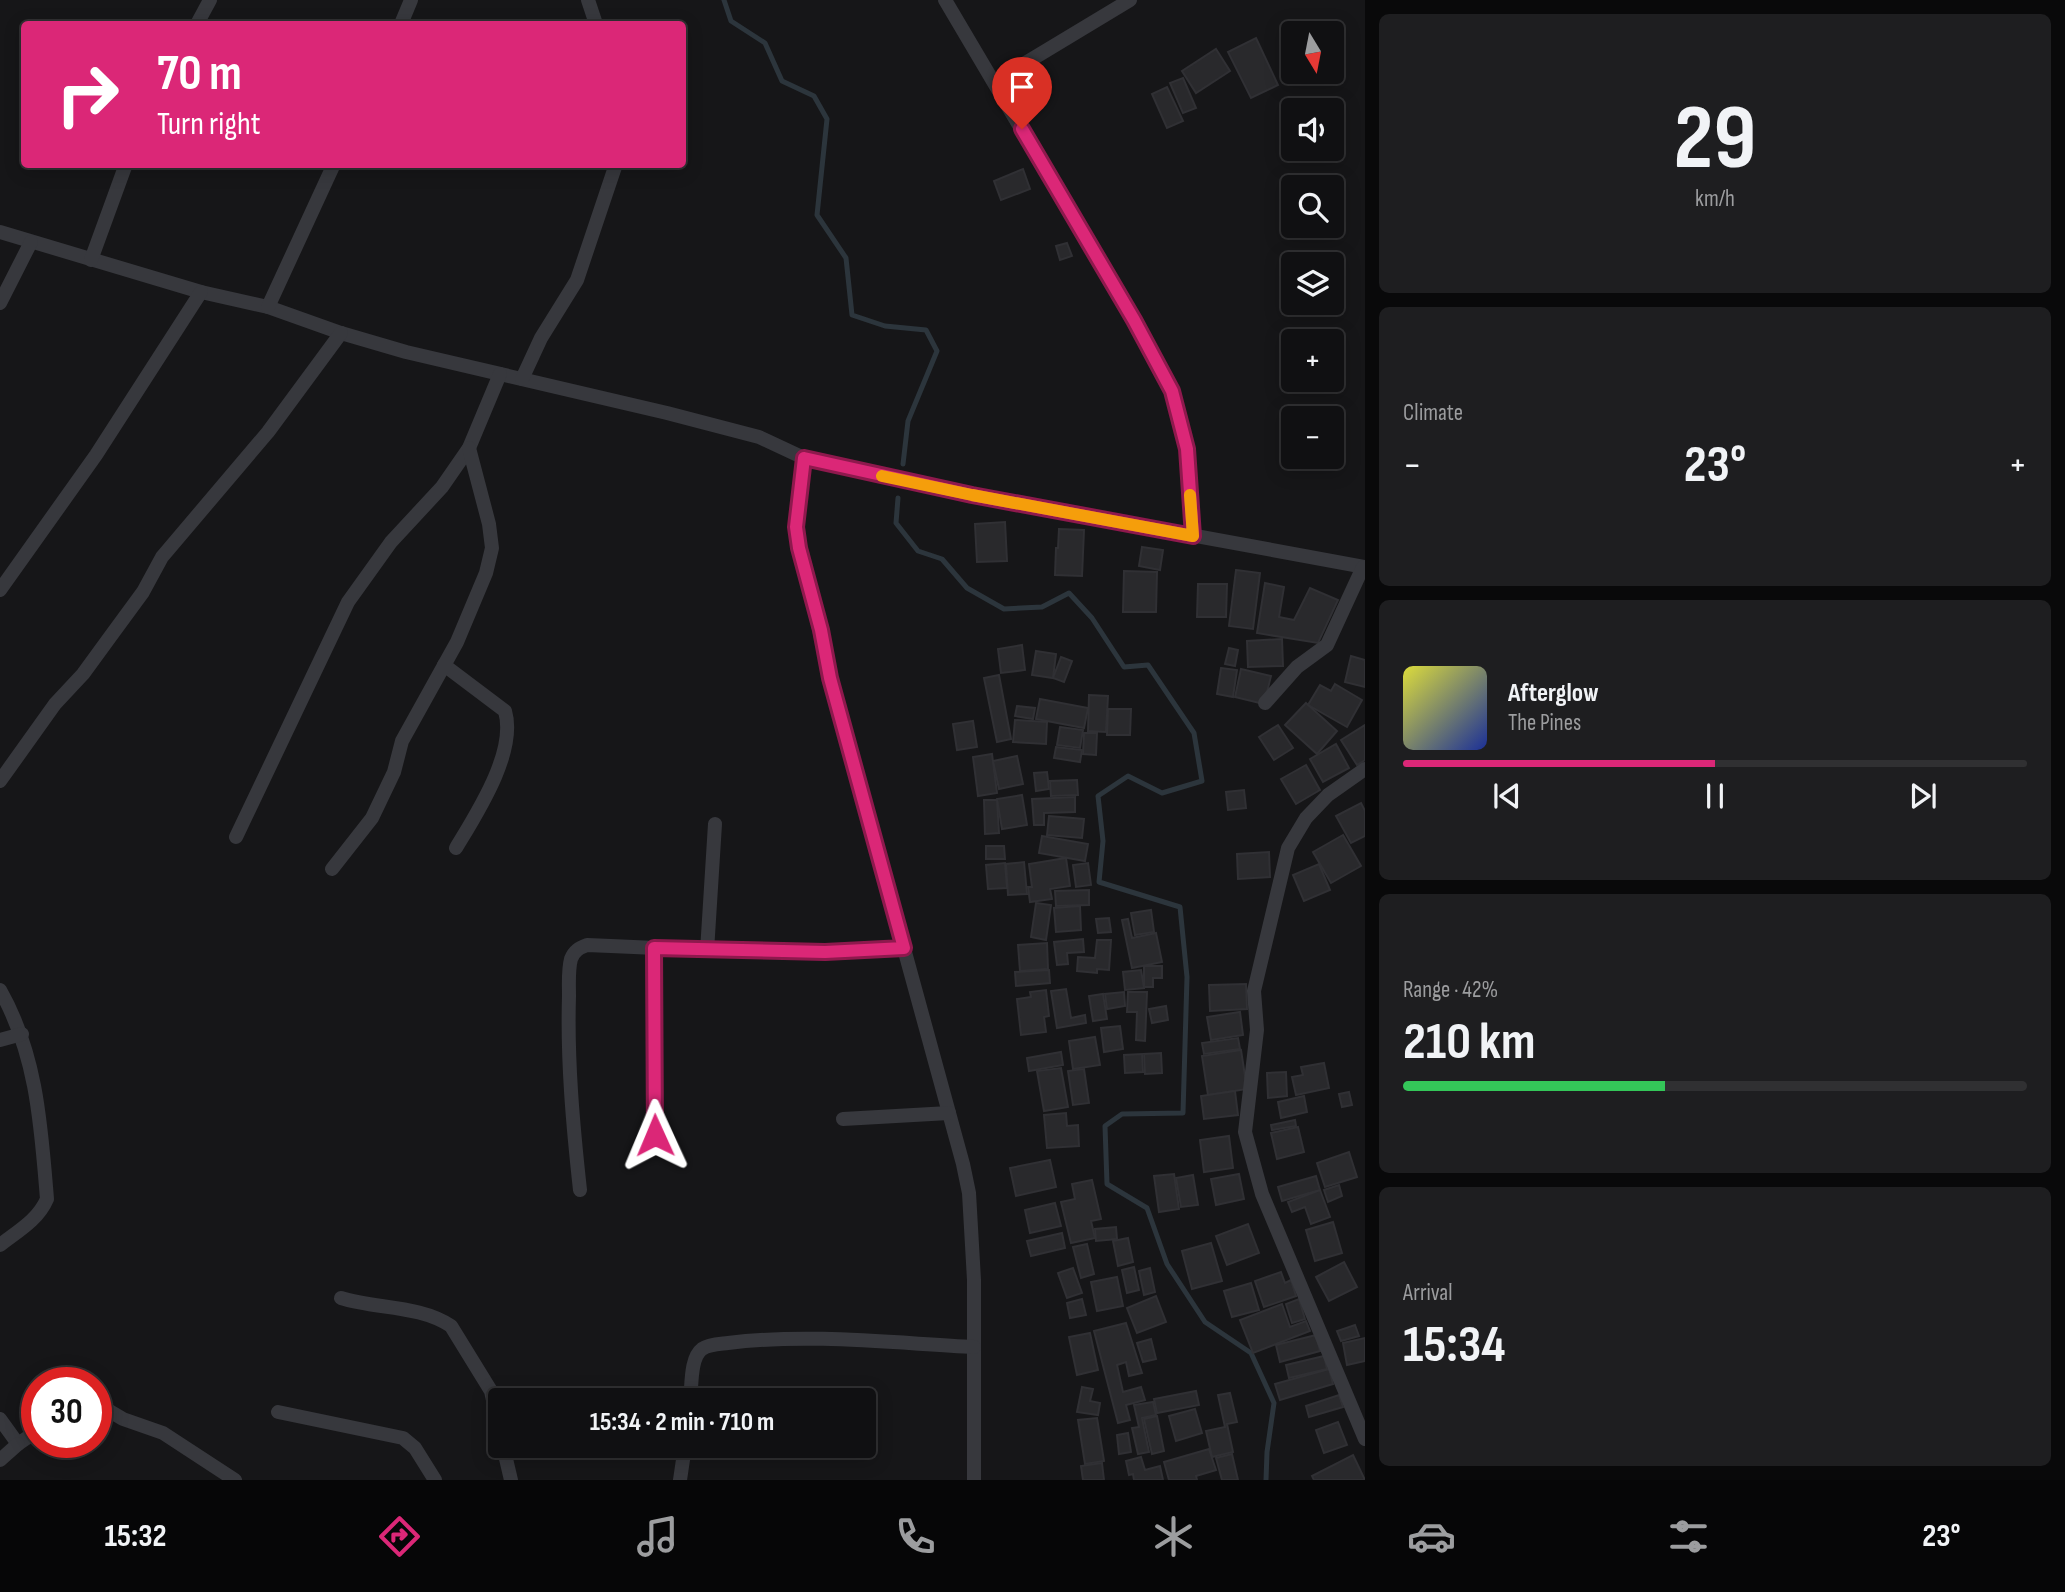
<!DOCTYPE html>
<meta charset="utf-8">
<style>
:root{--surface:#101012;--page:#1e1e20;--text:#f1f3f6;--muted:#9c9d9f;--line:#303032;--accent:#db2777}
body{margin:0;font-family:"Sofia Sans Condensed",sans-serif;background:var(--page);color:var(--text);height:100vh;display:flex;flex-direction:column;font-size:26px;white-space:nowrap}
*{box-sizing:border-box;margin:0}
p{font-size:23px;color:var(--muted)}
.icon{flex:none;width:38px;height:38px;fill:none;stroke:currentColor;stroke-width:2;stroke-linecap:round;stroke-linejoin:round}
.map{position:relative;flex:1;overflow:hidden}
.side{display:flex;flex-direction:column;gap:14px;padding:14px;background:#09090a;width:700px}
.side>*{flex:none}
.guide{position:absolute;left:21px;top:21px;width:665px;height:147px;border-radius:7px;box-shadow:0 4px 18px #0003,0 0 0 2px var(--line);background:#db2777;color:#fff;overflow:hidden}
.needle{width:46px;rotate:170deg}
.fabs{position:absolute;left:1281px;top:21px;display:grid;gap:14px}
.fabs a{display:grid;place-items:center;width:63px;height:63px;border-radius:7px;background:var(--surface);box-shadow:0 4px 18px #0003,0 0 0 2px var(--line);font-size:35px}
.speed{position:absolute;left:21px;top:1367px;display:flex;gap:14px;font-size:35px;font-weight:700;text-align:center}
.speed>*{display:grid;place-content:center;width:91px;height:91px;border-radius:50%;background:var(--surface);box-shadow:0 4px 18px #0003,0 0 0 2px var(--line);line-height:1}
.speed .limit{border:10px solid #d22;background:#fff;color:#111}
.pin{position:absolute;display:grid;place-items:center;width:60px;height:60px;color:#fff;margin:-72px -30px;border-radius:50% 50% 50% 0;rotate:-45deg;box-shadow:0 0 7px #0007}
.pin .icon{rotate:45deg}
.me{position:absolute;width:77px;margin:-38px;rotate:359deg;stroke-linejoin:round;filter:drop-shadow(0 0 5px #0008)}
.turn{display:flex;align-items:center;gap:24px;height:147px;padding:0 21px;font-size:32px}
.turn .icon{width:91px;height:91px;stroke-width:2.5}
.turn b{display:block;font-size:49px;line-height:60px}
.big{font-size:52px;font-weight:700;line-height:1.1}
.side .card{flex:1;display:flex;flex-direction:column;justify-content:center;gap:10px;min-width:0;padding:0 24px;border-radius:10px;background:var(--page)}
.side .dial{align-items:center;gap:0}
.dial b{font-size:91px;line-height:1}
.song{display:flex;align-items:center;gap:21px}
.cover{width:84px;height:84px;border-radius:10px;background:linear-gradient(135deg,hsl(60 70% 55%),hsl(230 70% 35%))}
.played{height:7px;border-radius:4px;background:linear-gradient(90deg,var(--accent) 50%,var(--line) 50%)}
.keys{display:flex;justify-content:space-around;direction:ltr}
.heat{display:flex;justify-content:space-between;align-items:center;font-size:38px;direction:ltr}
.charge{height:10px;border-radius:5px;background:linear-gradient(90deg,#34c759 42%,var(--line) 0)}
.trip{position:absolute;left:488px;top:1388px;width:388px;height:70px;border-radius:7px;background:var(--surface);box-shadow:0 4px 18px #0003,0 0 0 2px var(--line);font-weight:700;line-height:70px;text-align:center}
.dock{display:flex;height:112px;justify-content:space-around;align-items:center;background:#060607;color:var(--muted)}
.dock .icon{width:49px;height:49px}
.dock .selected{color:var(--accent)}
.dock b{font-size:32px;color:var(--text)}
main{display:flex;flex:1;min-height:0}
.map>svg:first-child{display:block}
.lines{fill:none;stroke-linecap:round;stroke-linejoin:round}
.stream{stroke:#2c353c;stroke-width:5}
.building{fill:#29292c;stroke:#303034;stroke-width:2}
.minor{stroke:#37383d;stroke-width:14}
.route-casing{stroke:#8e194d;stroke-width:18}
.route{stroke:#db2777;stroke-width:12}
.slow{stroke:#f59e0b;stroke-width:12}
</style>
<main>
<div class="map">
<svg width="1365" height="1480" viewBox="0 0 1365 1480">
<rect width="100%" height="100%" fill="#161618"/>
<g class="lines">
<g class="stream">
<polyline points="724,0 731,21 765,43 782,81 814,96 827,119 817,215 846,258 852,315 885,326 926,330 937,351 908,421 903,464"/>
<polyline points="898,498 896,523 918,551 942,559 967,588 1004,609 1042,607 1069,593 1092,618 1124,667 1148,665 1194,733 1202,781 1162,793 1128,776 1098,796 1103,841 1099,882 1180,907 1187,977 1183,1113 1122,1114 1105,1126 1107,1184 1147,1208 1167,1264 1205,1322 1251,1353 1274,1403 1267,1452 1266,1480"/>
</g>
</g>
<g class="building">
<polygon points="1256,38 1278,85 1251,98 1228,52"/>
<polygon points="1216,49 1230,71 1196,93 1182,71"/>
<polygon points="1183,78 1196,108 1183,113 1170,83"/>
<polygon points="1167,87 1183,121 1167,128 1152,94"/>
<polygon points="1023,169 1030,189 1001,200 994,181"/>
<polygon points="1067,243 1072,256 1060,260 1056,246"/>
<polygon points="1005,522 1007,561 977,562 975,524"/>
<polygon points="1059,529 1084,530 1082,576 1055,575 1056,548 1058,548"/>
<polygon points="1142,547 1163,550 1160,570 1139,566"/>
<polygon points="1236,570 1260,573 1253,629 1229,626"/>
<polygon points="1124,571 1157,572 1156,612 1123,612"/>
<polygon points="1265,583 1284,587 1279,617 1294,620 1310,588 1338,600 1318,643 1257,633"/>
<polygon points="1198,584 1227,584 1226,617 1197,617"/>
<polygon points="1282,639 1283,666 1248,667 1247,641"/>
<polygon points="1022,645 1025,670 1001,673 998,649"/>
<polygon points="1229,648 1238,650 1235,666 1225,664"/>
<polygon points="1036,651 1056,654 1053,678 1032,675"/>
<polygon points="1351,656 1365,660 1365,687 1345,682"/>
<polygon points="1061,657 1072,661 1064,682 1053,678"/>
<polygon points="1221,668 1237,670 1233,697 1217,694"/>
<polygon points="1241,669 1271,676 1264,704 1235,697"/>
<polygon points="999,675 1011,739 997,742 984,678"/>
<polygon points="1335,684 1362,700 1347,727 1308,705 1320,685 1331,691"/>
<polygon points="1089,695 1108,696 1106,732 1088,731"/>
<polygon points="1040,699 1088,708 1084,728 1036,719"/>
<polygon points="1306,703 1337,731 1317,754 1285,725"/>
<polygon points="1017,706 1035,708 1033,719 1015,716"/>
<polygon points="1108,709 1131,709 1130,735 1107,735"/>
<polygon points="1015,720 1047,722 1046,744 1013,742"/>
<polygon points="973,721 977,747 957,750 953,724"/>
<polygon points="1278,725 1293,748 1274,760 1259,737"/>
<polygon points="1365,725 1365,760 1357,765 1341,740"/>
<polygon points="1060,727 1083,730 1080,748 1057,745"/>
<polygon points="1084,733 1097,733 1096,755 1083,754"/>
<polygon points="1336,744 1349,768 1323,782 1310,759"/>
<polygon points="1056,747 1082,750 1080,762 1054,758"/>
<polygon points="992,754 997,793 978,796 973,757"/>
<polygon points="1017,756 1023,784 999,789 993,761"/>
<polygon points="1306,765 1320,790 1296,804 1281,779"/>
<polygon points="1047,772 1049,789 1036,791 1034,773"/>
<polygon points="1077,780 1078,795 1051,796 1050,781"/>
<polygon points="1244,790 1246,808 1228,810 1226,792"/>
<polygon points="1022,795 1027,825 1002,829 997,799"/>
<polygon points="1075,797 1075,812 1044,813 1044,825 1034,825 1032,799"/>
<polygon points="984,800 997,800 999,833 985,834"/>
<polygon points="1361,803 1365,811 1365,836 1351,843 1336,816"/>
<polygon points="1049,816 1084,819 1082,838 1047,835"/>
<polygon points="1343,835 1361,866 1331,883 1313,852"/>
<polygon points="1042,836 1088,844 1085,861 1039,853"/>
<polygon points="986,846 1004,846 1005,859 986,859"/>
<polygon points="1269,852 1270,877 1238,879 1237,854"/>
<polygon points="1066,858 1070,886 1050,889 1052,899 1030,902 1028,887 1032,887 1029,864"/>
<polygon points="1024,862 1027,894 1008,895 1006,864"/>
<polygon points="1005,863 1007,888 988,889 986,865"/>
<polygon points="1088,863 1091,885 1076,887 1073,865"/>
<polygon points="1319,864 1330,890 1304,901 1293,875"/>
<polygon points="1089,890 1089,905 1056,906 1055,891"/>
<polygon points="1036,903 1051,905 1046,940 1031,937"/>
<polygon points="1080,906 1081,930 1056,932 1054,908"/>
<polygon points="1151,910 1154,932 1135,935 1131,913"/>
<polygon points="1109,918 1111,932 1098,933 1096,919"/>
<polygon points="1128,919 1132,938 1156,933 1162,962 1132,968 1122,920"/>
<polygon points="1083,939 1084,952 1067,953 1068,964 1057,965 1054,942"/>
<polygon points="1097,940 1111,940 1109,970 1097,969 1097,973 1077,971 1078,957 1095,958"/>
<polygon points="1047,943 1048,969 1020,971 1018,945"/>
<polygon points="1144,966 1162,966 1162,978 1153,978 1153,987 1144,987"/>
<polygon points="1049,970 1050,983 1016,986 1015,972"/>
<polygon points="1141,970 1144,988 1125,990 1123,972"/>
<polygon points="1246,984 1247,1009 1210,1011 1209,985"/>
<polygon points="1066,989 1071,1018 1085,1015 1086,1023 1057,1028 1051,991"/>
<polygon points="1046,990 1049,1016 1044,1017 1046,1032 1021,1035 1017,999 1031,997 1030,992"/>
<polygon points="1124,992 1125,1006 1107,1009 1105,994"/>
<polygon points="1128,992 1147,992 1145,1041 1136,1040 1137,1012 1127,1012"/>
<polygon points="1103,994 1107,1019 1093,1021 1089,996"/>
<polygon points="1166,1006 1168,1020 1152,1023 1149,1009"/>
<polygon points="1240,1012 1243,1035 1211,1040 1207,1017"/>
<polygon points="1120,1026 1123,1049 1104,1052 1101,1028"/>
<polygon points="1095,1037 1100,1065 1073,1069 1069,1041"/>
<polygon points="1238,1038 1240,1049 1204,1054 1202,1043"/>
<polygon points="1241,1050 1247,1089 1208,1095 1202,1056"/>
<polygon points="1061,1052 1063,1065 1029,1071 1027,1058"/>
<polygon points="1161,1053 1162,1073 1145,1074 1144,1054"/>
<polygon points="1142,1054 1143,1072 1125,1073 1124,1055"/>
<polygon points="1324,1063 1329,1088 1296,1095 1292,1077 1303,1075 1301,1067"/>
<polygon points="1061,1068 1068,1107 1044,1111 1037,1071"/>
<polygon points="1084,1069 1089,1103 1073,1105 1068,1071"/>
<polygon points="1286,1072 1287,1096 1268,1098 1267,1073"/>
<polygon points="1235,1091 1238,1115 1204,1119 1201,1096"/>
<polygon points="1349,1092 1352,1105 1342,1107 1339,1094"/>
<polygon points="1304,1096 1307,1112 1281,1118 1278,1102"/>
<polygon points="1066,1113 1067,1126 1078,1125 1079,1146 1047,1148 1044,1115"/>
<polygon points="1295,1120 1296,1126 1272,1130 1271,1125"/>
<polygon points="1298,1127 1304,1152 1277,1159 1271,1133"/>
<polygon points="1229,1136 1233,1168 1204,1172 1200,1140"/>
<polygon points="1349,1152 1357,1177 1325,1187 1317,1163"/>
<polygon points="1050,1160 1056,1187 1016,1196 1010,1168"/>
<polygon points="1174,1174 1179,1209 1159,1212 1154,1176"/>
<polygon points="1239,1174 1244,1199 1216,1205 1211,1179"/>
<polygon points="1193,1175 1198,1205 1181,1207 1176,1178"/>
<polygon points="1316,1176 1320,1190 1282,1201 1278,1187"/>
<polygon points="1092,1180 1101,1219 1091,1221 1095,1238 1071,1243 1061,1202 1075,1199 1072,1184"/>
<polygon points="1339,1185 1342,1196 1328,1202 1324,1190"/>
<polygon points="1320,1190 1330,1217 1311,1224 1305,1207 1292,1212 1288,1202"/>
<polygon points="1055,1203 1061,1226 1030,1233 1025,1210"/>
<polygon points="1333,1222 1342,1253 1315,1261 1306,1230"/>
<polygon points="1248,1224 1259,1253 1227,1265 1216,1236"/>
<polygon points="1116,1227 1117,1239 1096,1241 1095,1229"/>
<polygon points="1062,1233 1065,1248 1031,1256 1027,1241"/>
<polygon points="1128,1238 1133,1262 1118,1266 1113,1241"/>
<polygon points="1211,1243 1222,1281 1192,1289 1182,1251"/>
<polygon points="1087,1244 1094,1274 1081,1278 1073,1247"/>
<polygon points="1344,1262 1357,1287 1329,1301 1316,1277"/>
<polygon points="1134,1267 1139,1290 1127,1293 1122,1270"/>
<polygon points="1073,1268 1082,1293 1067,1298 1058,1273"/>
<polygon points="1150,1268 1155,1292 1144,1295 1139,1271"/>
<polygon points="1281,1272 1285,1283 1291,1280 1296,1296 1264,1307 1255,1281"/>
<polygon points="1117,1277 1123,1306 1097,1311 1091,1282"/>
<polygon points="1251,1283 1259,1310 1232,1317 1224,1291"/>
<polygon points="1156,1296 1166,1322 1137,1333 1127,1308"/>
<polygon points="1082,1299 1086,1315 1070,1318 1067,1303"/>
<polygon points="1299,1299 1305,1319 1292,1323 1286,1304"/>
<polygon points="1282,1304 1290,1327 1306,1321 1310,1331 1253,1353 1240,1320"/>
<polygon points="1126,1323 1142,1373 1129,1376 1126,1362 1117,1365 1123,1392 1141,1387 1145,1400 1126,1405 1130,1420 1118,1423 1094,1331"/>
<polygon points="1355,1325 1359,1336 1341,1341 1337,1331"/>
<polygon points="1090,1333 1098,1370 1077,1375 1069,1337"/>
<polygon points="1316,1335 1320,1351 1280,1362 1276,1345"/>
<polygon points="1365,1338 1365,1361 1347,1365 1343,1343"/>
<polygon points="1151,1339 1156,1359 1143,1362 1137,1343"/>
<polygon points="1324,1356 1327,1369 1289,1378 1286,1365"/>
<polygon points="1329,1369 1333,1384 1280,1400 1275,1384"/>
<polygon points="1082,1387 1093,1389 1090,1401 1100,1403 1098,1415 1077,1412"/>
<polygon points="1196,1391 1199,1405 1157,1413 1154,1399"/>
<polygon points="1230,1393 1237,1422 1227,1424 1233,1452 1212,1457 1206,1431 1225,1427 1218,1395"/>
<polygon points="1339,1395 1343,1407 1309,1417 1306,1406"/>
<polygon points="1153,1402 1156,1415 1142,1418 1149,1452 1138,1454 1132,1428 1139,1427 1134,1405"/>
<polygon points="1195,1409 1202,1433 1176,1441 1169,1416"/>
<polygon points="1157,1416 1164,1451 1152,1454 1144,1419"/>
<polygon points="1097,1418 1104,1461 1085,1464 1078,1420"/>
<polygon points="1338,1422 1347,1445 1324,1453 1316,1430"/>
<polygon points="1128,1433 1131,1452 1119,1454 1117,1435"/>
<polygon points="1209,1449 1216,1470 1196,1476 1197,1480 1169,1480 1164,1462"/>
<polygon points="1232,1454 1238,1480 1222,1480 1216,1458"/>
<polygon points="1353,1455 1365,1480 1314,1480 1312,1476"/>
<polygon points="1141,1457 1145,1470 1160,1466 1163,1480 1134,1480 1133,1474 1129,1475 1126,1461"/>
<polygon points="1102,1463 1104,1480 1083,1480 1081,1466"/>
</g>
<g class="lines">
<g class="minor">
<polyline points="588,0 596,24"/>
<polyline points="945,0 1134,320 1172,391 1187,449 1193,536"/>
<polyline points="197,24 210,0"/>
<polyline points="401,24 411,0"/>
<polyline points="994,82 1130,0"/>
<polyline points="0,232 201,292 268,307 341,333 406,352 667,413 759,437 804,458 972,495 1365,567"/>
<polyline points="91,260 126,164"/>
<polyline points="0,303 31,242"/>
<polyline points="268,307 334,164"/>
<polyline points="522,379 541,338 577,280 616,164"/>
<polyline points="804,458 796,527 830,678 963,1164 969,1193 974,1280 974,1480"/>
<polyline points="0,590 96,455 201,292"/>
<path d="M444 665 505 711C517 752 477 813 456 848"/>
<polyline points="1265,703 1297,667 1327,645 1363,567"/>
<polyline points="1365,769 1328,795 1306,818 1288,848 1254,991 1257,1030 1245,1132 1262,1194 1365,1439"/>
<polyline points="0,781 55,704 83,674 110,637 143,592 162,557 268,432 341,333"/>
<polyline points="236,837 348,602 391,542 442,487 469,448 500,374"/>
<polyline points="332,869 372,818 394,772 402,741 457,642 486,573 492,548 489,524 469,448"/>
<polyline points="654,948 655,1135"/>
<polyline points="707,951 715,824"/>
<path d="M0 990C37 1055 41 1126 47 1199 38 1220 18 1231 0 1245"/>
<polyline points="0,1040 22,1034"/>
<polyline points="843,1119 949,1113"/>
<path d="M580 1190C573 1126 567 1060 569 996 569 984 568 970 571 959 574 951 579 948 587 945 693 950 798 954 904 948"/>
<path d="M341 1298C376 1309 420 1305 451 1326L491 1391 500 1432"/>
<path d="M690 1400C692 1386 690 1358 702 1349 709 1344 720 1344 728 1343 809 1333 893 1343 974 1347"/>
<polyline points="96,1403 123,1419 163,1433 235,1480"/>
<polyline points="278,1412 403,1438 415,1448 435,1480"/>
<polyline points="0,1419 18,1444 37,1431"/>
<polyline points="503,1446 511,1480"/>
<polyline points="0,1460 18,1444"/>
<polyline points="680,1480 685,1446"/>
</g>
</g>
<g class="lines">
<defs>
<polyline id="route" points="655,1135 654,948 825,952 904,948 830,678 821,630 799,548 796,527 804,458 972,495 1193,536 1187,449 1172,391 1134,320 1022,129"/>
</defs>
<use href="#route" class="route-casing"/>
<use href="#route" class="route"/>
<polyline class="slow" points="882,476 972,495 1193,536 1190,495"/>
</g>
</svg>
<div class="fabs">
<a><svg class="needle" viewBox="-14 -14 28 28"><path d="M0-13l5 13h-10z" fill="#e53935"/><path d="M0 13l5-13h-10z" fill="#9c9d9f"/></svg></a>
<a><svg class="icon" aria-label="sound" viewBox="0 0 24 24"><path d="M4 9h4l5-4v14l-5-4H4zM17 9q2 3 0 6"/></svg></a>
<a><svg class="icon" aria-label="search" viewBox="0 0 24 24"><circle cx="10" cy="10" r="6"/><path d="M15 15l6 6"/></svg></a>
<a><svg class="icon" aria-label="layers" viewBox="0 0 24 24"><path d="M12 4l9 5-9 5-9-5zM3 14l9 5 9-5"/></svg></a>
<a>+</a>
<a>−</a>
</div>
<div class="speed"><div class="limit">30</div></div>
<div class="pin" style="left:1022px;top:129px;background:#d93025"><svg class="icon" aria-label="arrive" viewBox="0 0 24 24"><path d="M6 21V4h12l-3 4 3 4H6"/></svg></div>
<svg class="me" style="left:655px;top:1135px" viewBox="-20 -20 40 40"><path d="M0-17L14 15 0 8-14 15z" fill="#db2777" stroke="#fff" stroke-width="4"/></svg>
<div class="trip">15:34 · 2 min · 710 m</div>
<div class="guide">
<div class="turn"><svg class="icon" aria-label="right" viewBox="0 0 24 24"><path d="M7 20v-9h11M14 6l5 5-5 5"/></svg><div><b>70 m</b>Turn right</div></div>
</div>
</div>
<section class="side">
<div class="card dial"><b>29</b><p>km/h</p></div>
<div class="card"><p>Climate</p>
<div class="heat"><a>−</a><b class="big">23°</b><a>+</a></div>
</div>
<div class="card">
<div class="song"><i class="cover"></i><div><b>Afterglow</b><p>The Pines</p></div></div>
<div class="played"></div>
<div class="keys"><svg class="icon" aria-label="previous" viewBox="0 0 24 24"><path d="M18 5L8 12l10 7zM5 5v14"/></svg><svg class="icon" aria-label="pause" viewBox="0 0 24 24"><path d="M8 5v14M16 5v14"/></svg><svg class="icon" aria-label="next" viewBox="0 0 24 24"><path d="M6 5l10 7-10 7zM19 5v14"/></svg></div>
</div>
<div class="card"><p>Range · 42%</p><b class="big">210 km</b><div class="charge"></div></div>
<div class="card"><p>Arrival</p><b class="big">15:34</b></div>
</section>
</main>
<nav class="dock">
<b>15:32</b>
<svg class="icon selected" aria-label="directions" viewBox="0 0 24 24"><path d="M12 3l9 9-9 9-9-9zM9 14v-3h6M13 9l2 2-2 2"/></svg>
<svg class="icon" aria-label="music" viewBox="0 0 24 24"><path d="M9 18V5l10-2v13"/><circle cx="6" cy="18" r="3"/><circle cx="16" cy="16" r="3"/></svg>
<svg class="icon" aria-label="phone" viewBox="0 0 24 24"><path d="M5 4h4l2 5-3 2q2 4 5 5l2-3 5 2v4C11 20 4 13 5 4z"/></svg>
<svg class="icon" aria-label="climate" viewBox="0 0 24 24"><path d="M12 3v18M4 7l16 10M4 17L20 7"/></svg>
<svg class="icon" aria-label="car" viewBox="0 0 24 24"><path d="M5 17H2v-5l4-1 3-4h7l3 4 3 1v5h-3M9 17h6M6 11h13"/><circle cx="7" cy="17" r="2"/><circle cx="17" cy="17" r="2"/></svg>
<svg class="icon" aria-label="filters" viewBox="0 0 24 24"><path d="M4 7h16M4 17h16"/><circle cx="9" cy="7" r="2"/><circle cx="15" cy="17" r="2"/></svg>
<b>23°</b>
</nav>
